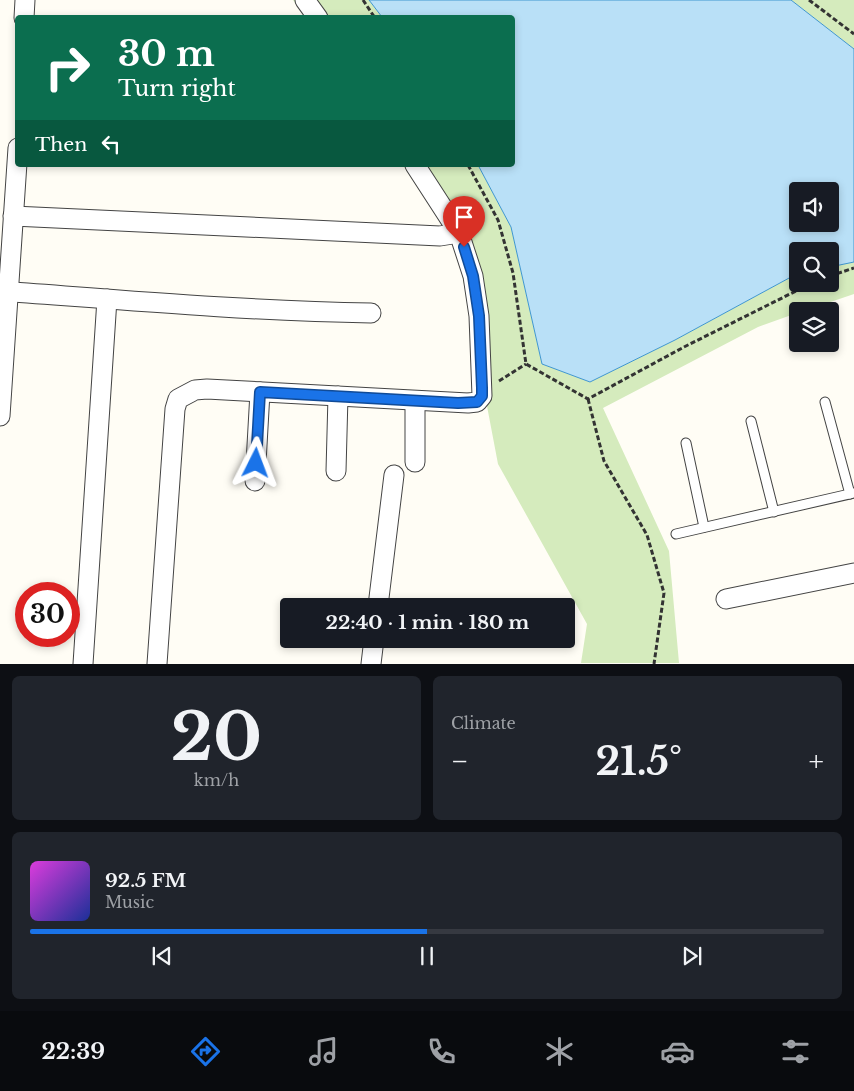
<!DOCTYPE html>
<meta charset="utf-8">
<style>
:root{--surface:#171b24;--page:#20242c;--text:#f1f3f6;--muted:#9ea1a6;--line:#363941;--accent:#1a73e8}
body{margin:0;font-family:"Libre Baskerville",serif;background:var(--page);color:var(--text);height:100vh;display:flex;flex-direction:column;font-size:19px;white-space:nowrap}
*{box-sizing:border-box;margin:0}
p{font-size:16px;color:var(--muted)}
.icon{flex:none;width:28px;height:28px;fill:none;stroke:currentColor;stroke-width:2;stroke-linecap:round;stroke-linejoin:round}
.map{position:relative;height:664px;overflow:hidden}
.details{display:flex;flex-direction:column;gap:12px;padding:12px;background:#0d0f14;flex:1}
.details>*{flex:none}
.hud{position:absolute;left:15px;top:15px;width:500px;height:152px;border-radius:5px;box-shadow:0 2px 8px #0003;background:#0b6e4f;color:#fff;overflow:hidden}
.buttons{position:absolute;left:789px;top:182px;display:grid;gap:10px}
.buttons a{display:grid;place-items:center;width:50px;height:50px;border-radius:5px;background:var(--surface);box-shadow:0 2px 8px #0003;font-size:25px}
.speed{position:absolute;left:15px;top:582px;display:flex;gap:10px;font-size:25px;font-weight:700;text-align:center}
.speed>*{display:grid;place-content:center;width:65px;height:65px;border-radius:50%;background:var(--surface);box-shadow:0 2px 8px #0003;line-height:1}
.speed .limit{border:8px solid #d22;background:#fff;color:#111}
.pin{position:absolute;display:grid;place-items:center;width:42px;height:42px;color:#fff;margin:-51px -21px;border-radius:50% 50% 50% 0;rotate:-45deg;box-shadow:0 0 5px #0007}
.pin .icon{rotate:45deg}
.me{position:absolute;width:55px;margin:-28px;rotate:3deg;stroke-linejoin:round;filter:drop-shadow(0 0 4px #0008)}
.turn{display:flex;align-items:center;gap:18px;height:105px;padding:0 20px;font-size:22px}
.turn .icon{width:65px;height:65px;stroke-width:2.5}
.turn b{display:block;font-size:35px;line-height:42px}
.then{display:flex;align-items:center;height:48px;padding:0 20px;background:#0003;gap:10px;font-size:19px}
.big{font-size:38px;font-weight:700;line-height:1.1}
.details .tile{flex:1;display:flex;flex-direction:column;justify-content:center;gap:8px;min-width:0;padding:0 18px;border-radius:8px;background:var(--page)}
.details .dial{align-items:center;gap:0}
.dial b{font-size:65px;line-height:1}
.song{display:flex;align-items:center;gap:15px}
.cover{width:60px;height:60px;border-radius:8px;background:linear-gradient(135deg,hsl(300 70% 55%),hsl(230 70% 35%))}
.played{height:5px;border-radius:2px;background:linear-gradient(90deg,var(--accent) 50%,var(--line) 50%)}
.keys{display:flex;justify-content:space-around;direction:ltr}
.heat{display:flex;justify-content:space-between;align-items:center;font-size:28px;direction:ltr}
.details .tiles{flex:1;display:grid;gap:12px;grid-template-columns:1fr 1fr}
.tile:last-child{grid-column:span 2}
.trip{position:absolute;left:280px;top:598px;width:295px;height:50px;border-radius:5px;background:var(--surface);box-shadow:0 2px 8px #0003;font-weight:700;line-height:50px;text-align:center}
.tab-bar{display:flex;height:80px;justify-content:space-around;align-items:center;background:#090b0e;color:var(--muted)}
.tab-bar .icon{width:35px;height:35px}
.tab-bar .on{color:var(--accent)}
.tab-bar b{font-size:22px;color:var(--text)}
.map>svg:first-child{display:block}
.green{fill:#d5ebbd}
.water{fill:#b9e0f7;stroke:#3f96cf;fill-rule:evenodd}
.lines{fill:none;stroke-linecap:round;stroke-linejoin:round}
.service-casing{stroke:#444;stroke-width:11}
.minor-casing{stroke:#444;stroke-width:21}
.path{stroke:#333;stroke-width:3;stroke-dasharray:5 2.5;stroke-linecap:butt}
.service{stroke:#fff;stroke-width:9}
.minor{stroke:#fff;stroke-width:19}
.route-casing{stroke:#114b97;stroke-width:12}
.route{stroke:#1a73e8;stroke-width:9}
</style>
<div class="map">
<svg width="854" height="664" viewBox="0 0 854 664">
<rect width="100%" height="100%" fill="#fffdf5"/>
<g class="green">
<polygon points="293,0 369,0 382,17 305,17"/>
<polygon points="791,0 854,0 854,49"/>
<polygon points="403,165 478,165 511,227 542,364 590,382 675,340 791,277 797,275 798,284 830,284 830,267 854,262 854,294 804,311 798,311 797,313 758,327 603,408 669,551 679,663 581,663 587,624 498,464 457,248"/>
</g>
<path class="water" d="M369 0H791L854 49V262L830 267V251H798L797 275 791 277 675 340 590 382 542 364 511 227 478 165H512V18L382 17ZM798 191H830V224H798Z"/>
<g class="lines">
<defs>
<g id="service">
<polyline points="825,402 850,494"/>
<polyline points="751,421 774,512"/>
<polyline points="686,443 704,527"/>
<polyline points="676,534 854,493"/>
</g>
<g id="minor">
<polyline points="305,0 318,18"/>
<polyline points="24,18 25,0"/>
<polyline points="13,216 440,236 459,233"/>
<path d="M0 291C123 300 247 311 371 313"/>
<polyline points="0,416 18,148"/>
<polyline points="415,462 415,401"/>
<polyline points="336,471 338,396"/>
<polyline points="255,481 260,392"/>
<polyline points="726,599 854,573"/>
<polyline points="378,606 394,475"/>
<polyline points="83,664 107,299"/>
<polyline points="157,664 175,409 178,399 195,390 207,389 468,403 477,402 482,396 479,316 473,276 459,233 415,165"/>
<polyline points="371,664 374,639"/>
</g>
</defs>
<use href="#service" class="service-casing"/>
<use href="#minor" class="minor-casing"/>
<g class="path">
<polyline points="363,0 375,18"/>
<polyline points="809,0 854,34"/>
<polyline points="468,165 498,220 513,273 526,364 588,399 684,347 810,284"/>
<polyline points="830,276 854,268"/>
<polyline points="499,381 526,364"/>
<polyline points="588,399 604,461 647,535 664,593 654,664"/>
</g>
<use href="#service" class="service"/>
<use href="#minor" class="minor"/>
</g>
<g class="lines">
<defs>
<polyline id="route" points="256,463 260,392 458,403 477,402 482,396 482,388 479,316 473,276 464,247"/>
</defs>
<use href="#route" class="route-casing"/>
<use href="#route" class="route"/>
</g>
</svg>
<div class="buttons">
<a><svg class="icon" aria-label="sound" viewBox="0 0 24 24"><path d="M4 9h4l5-4v14l-5-4H4zM17 9q2 3 0 6"/></svg></a>
<a><svg class="icon" aria-label="search" viewBox="0 0 24 24"><circle cx="10" cy="10" r="6"/><path d="M15 15l6 6"/></svg></a>
<a><svg class="icon" aria-label="layers" viewBox="0 0 24 24"><path d="M12 4l9 5-9 5-9-5zM3 14l9 5 9-5"/></svg></a>
</div>
<div class="speed"><div class="limit">30</div></div>
<div class="pin" style="left:464px;top:247px;background:#d93025"><svg class="icon" aria-label="arrive" viewBox="0 0 24 24"><path d="M6 21V4h12l-3 4 3 4H6"/></svg></div>
<svg class="me" style="left:256px;top:463px" viewBox="-20 -20 40 40"><path d="M0-17L14 15 0 8-14 15z" fill="#1a73e8" stroke="#fff" stroke-width="4"/></svg>
<div class="trip">22:40 · 1 min · 180 m</div>
<div class="hud">
<div class="turn"><svg class="icon" aria-label="right" viewBox="0 0 24 24"><path d="M7 20v-9h11M14 6l5 5-5 5"/></svg><div><b>30 m</b>Turn right</div></div>
<div class="then">Then<svg class="icon" aria-label="left" viewBox="0 0 24 24"><path d="M17 20v-9H6M10 6l-5 5 5 5"/></svg></div>
</div>
</div>
<section class="details">
<div class="tiles">
<div class="tile dial"><b>20</b><p>km/h</p></div>
<div class="tile"><p>Climate</p>
<div class="heat"><a>−</a><b class="big">21.5°</b><a>+</a></div>
</div>
<div class="tile">
<div class="song"><i class="cover"></i><div><b>92.5 FM</b><p>Music</p></div></div>
<div class="played"></div>
<div class="keys"><svg class="icon" aria-label="previous" viewBox="0 0 24 24"><path d="M18 5L8 12l10 7zM5 5v14"/></svg><svg class="icon" aria-label="pause" viewBox="0 0 24 24"><path d="M8 5v14M16 5v14"/></svg><svg class="icon" aria-label="next" viewBox="0 0 24 24"><path d="M6 5l10 7-10 7zM19 5v14"/></svg></div>
</div>
</div>
</section>
<nav class="tab-bar">
<b>22:39</b>
<svg class="icon on" aria-label="directions" viewBox="0 0 24 24"><path d="M12 3l9 9-9 9-9-9zM9 14v-3h6M13 9l2 2-2 2"/></svg>
<svg class="icon" aria-label="music" viewBox="0 0 24 24"><path d="M9 18V5l10-2v13"/><circle cx="6" cy="18" r="3"/><circle cx="16" cy="16" r="3"/></svg>
<svg class="icon" aria-label="phone" viewBox="0 0 24 24"><path d="M5 4h4l2 5-3 2q2 4 5 5l2-3 5 2v4C11 20 4 13 5 4z"/></svg>
<svg class="icon" aria-label="climate" viewBox="0 0 24 24"><path d="M12 3v18M4 7l16 10M4 17L20 7"/></svg>
<svg class="icon" aria-label="car" viewBox="0 0 24 24"><path d="M5 17H2v-5l4-1 3-4h7l3 4 3 1v5h-3M9 17h6M6 11h13"/><circle cx="7" cy="17" r="2"/><circle cx="17" cy="17" r="2"/></svg>
<svg class="icon" aria-label="filters" viewBox="0 0 24 24"><path d="M4 7h16M4 17h16"/><circle cx="9" cy="7" r="2"/><circle cx="15" cy="17" r="2"/></svg>
</nav>
